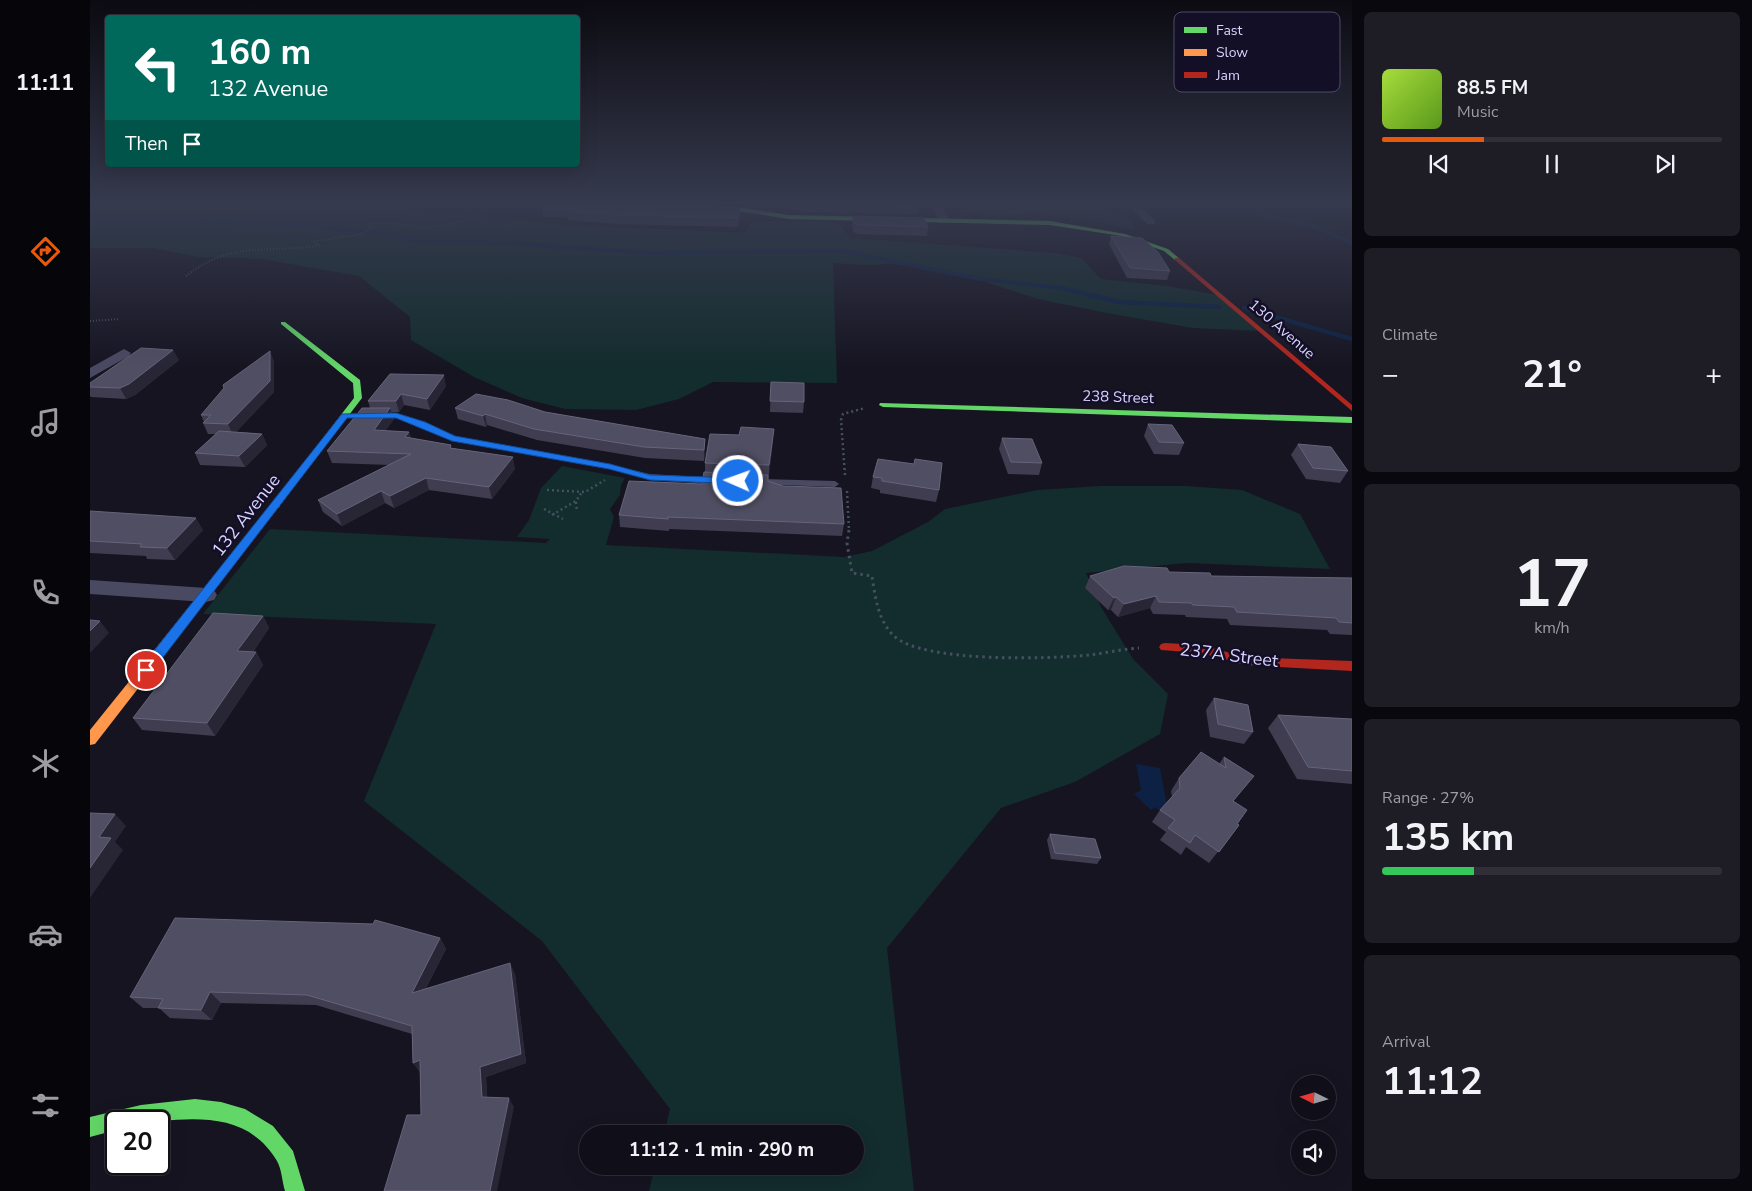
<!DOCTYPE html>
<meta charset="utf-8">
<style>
:root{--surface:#100f19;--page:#1e1d26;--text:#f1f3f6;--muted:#9c9ca2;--line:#302f38;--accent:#ea580c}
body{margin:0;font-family:"Nunito Sans",sans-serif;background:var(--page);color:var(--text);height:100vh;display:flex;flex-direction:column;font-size:19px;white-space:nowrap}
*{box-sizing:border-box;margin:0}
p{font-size:16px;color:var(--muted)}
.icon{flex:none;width:28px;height:28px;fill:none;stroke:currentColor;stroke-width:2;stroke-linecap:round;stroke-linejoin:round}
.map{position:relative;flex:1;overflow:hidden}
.drawer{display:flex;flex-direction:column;gap:12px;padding:12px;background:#09080e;width:400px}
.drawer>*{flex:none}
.top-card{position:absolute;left:15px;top:15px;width:475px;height:152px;border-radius:5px;box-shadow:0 5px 20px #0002,0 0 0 1px var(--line);background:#00695c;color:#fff;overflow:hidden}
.needle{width:32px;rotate:275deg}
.buttons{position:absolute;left:1201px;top:1075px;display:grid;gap:10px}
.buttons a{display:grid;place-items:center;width:45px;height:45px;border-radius:50%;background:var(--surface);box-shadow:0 5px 20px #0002,0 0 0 1px var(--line);font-size:25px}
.speed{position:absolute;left:15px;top:1110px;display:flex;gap:10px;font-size:25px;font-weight:700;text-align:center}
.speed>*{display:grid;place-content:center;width:65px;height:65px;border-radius:50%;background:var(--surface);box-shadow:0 5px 20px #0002,0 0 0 1px var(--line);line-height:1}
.speed .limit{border:2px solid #111;border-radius:8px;background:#fff;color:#111}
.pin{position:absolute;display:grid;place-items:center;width:42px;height:42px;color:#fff;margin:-21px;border:2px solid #fff;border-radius:50%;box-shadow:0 1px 5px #0007}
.me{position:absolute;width:55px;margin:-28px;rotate:272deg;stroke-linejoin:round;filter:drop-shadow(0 0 4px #0008)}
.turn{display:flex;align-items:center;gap:18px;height:105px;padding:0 20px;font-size:22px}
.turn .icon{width:65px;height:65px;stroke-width:2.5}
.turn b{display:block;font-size:35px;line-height:42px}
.then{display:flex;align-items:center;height:48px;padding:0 20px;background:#0003;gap:10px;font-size:19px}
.big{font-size:38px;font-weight:700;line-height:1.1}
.drawer .tile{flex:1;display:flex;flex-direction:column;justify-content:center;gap:8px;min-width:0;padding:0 18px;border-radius:8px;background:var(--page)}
.drawer .dial{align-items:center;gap:0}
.dial b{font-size:65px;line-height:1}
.song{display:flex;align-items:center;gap:15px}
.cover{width:60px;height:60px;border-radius:8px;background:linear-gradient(135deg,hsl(80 70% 55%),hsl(90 70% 35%))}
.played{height:5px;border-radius:2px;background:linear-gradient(90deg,var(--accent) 30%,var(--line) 30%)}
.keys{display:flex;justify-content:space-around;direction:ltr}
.heat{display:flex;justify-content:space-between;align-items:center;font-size:28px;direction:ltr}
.charge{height:8px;border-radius:4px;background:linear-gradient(90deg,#34c759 27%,var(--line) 0)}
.trip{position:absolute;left:489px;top:1125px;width:285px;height:50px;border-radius:25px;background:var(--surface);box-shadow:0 5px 20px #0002,0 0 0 1px var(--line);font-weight:700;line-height:50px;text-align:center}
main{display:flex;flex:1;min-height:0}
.tab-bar{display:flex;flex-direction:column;width:90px;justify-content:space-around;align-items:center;background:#06060a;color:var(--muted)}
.tab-bar .icon{width:35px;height:35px}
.tab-bar .selected{color:var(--accent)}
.tab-bar b{font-size:22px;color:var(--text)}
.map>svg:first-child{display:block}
.green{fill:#132c2d}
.water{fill:#0d2144}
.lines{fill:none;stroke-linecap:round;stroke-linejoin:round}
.stream-far1{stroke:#0d2144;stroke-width:4}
.stream{stroke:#0d2144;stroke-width:4.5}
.path-far2{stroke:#44505f;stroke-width:2;stroke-dasharray:1 2;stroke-linecap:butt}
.path-far1{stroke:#44505f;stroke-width:2.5;stroke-dasharray:2 3;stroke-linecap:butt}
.path{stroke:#44505f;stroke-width:3;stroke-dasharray:2.5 4;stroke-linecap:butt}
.lane{fill:#4a4962;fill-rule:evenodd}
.street{fill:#4a4962;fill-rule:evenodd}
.fast{fill:#63d668;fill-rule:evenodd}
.slow{fill:#ff974d;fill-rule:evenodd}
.jam{fill:#b3261e;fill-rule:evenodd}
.wall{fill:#403d50}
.shaded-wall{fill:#282635}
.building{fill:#504e63;stroke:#66637b}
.route{fill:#1a73e8;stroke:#114b97}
.labels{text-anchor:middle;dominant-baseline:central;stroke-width:5;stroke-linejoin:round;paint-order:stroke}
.far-street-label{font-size:15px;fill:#d9d4ff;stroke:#130f26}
.street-label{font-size:18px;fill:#d9d4ff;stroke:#130f26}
.key{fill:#130f26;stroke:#4e4a67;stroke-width:1}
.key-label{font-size:14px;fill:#d9d4ff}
</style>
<main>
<nav class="tab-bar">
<b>11:11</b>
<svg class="icon selected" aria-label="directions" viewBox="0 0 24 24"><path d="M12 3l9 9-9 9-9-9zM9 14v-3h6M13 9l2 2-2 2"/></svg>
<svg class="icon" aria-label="music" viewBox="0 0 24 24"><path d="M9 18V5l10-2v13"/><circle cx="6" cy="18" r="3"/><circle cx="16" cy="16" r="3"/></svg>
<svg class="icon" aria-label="phone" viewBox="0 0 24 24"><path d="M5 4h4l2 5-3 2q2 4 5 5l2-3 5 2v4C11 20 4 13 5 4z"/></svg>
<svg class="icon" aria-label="climate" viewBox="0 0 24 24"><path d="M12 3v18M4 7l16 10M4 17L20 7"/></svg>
<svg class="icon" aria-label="car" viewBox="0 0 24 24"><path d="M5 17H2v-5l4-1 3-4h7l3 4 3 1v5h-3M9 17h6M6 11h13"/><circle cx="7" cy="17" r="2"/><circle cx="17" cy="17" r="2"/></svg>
<svg class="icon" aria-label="filters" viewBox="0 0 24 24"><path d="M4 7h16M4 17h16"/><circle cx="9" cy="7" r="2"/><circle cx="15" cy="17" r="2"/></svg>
</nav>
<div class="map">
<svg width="1262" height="1191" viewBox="0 0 1262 1191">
<rect width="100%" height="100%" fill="#161421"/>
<g class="green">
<polygon points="0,202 216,202 309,208 477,225 655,233 663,222 670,221 739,222 751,226 760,238 965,253 991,258 1011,279 1077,286 1129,295 1171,331 1103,328 1017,313 948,299 883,278 807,263 777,265 743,263 747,383 623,382 589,399 546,410 475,409 432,398 384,377 321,340 320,317 269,276 172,259 109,257 63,248 0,248"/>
<path d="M881 202H993C1016 213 1032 204 1046 230L978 216 944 213 897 216 903 210 896 214 873 210 880 205 887 207Z"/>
<polygon points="472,466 535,478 531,485 530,495 520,509 524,517 516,545 754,557 782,551 838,522 855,509 948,490 1010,486 1096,486 1152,490 1210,514 1240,569 1096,563 996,573 1011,607 1043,659 1078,694 1070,734 985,782 911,808 797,948 824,1191 559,1191 565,1166 765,1166 765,1134 574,1134 580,1109 452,941 274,801 346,624 113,614 180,529 456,543 460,539 427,537 439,520 451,488"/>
</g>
<polygon class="water" points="1046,764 1070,768 1077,806 1070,811 1065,807 1061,810 1044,794 1051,790"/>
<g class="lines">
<g class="stream-far1">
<polyline points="1163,202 1169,213 1225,227 1262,243"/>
<polyline points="0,219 108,220 227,227 302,234 321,240 416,243 562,253 752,251 890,279 972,288"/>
</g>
<g class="stream">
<polyline points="967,287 1029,302 1130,307"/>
<polyline points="1154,308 1262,339"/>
</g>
<g class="path-far2">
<polyline points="950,209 954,202"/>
<path d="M96 276C141 241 174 253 226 246L229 245 223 242 225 241 267 235 279 230 281 224 286 223C297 221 307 225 317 226 349 229 382 223 406 202"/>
<polyline points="0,321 29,319"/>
</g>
<g class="path-far1">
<polyline points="755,475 751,420 753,414 775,408"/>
<polyline points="457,490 495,492 515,480"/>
<polyline points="757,491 759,531"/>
<polyline points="486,502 487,511"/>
<polyline points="454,509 473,519"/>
<polyline points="462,515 486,501 492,492"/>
</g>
<path class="path" d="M759 530 757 543 762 573 782 576C785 596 788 621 804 636 833 663 959 659 1000 655 1016 653 1032 649 1049 648"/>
<g class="lane">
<polygon points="306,413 335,422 364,437 520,465 560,474 625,478 629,481 625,484 560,480 520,469 362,441 329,426 305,417 255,418 251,416 255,414"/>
<polygon points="670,479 745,481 749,484 745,487 667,484 666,482"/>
</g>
<g class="street">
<polygon points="841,202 851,202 859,221 858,223 850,223"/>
<polygon points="1036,202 1046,202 1065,220 1065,224 1057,224"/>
<polygon points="34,349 41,353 39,356 0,378 0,368"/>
<polygon points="0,580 116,588 124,590 127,595 124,600 116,602 0,594"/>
</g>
<g class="fast">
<polygon points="612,206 648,207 699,215 960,221 1035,234 1078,249 1090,259 1085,260 1074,251 1032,236 960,225 699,219 648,211 610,209"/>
<polygon points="191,322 195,322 270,380 272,398 188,508 185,509 180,506 182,504 264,398 263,383 191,324"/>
<polygon points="790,403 1262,417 1262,423 793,407 789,405"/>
<path d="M105 1099 131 1102 155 1109 183 1126 203 1151 215 1191H195C192 1182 192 1170 187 1161 161 1117 116 1117 72 1121 58 1122 41 1121 26 1121V1130L0 1137V1117L51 1105Z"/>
</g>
<polygon class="slow" points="185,503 190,506 188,508 5,744 0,745 0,730 182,504"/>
<g class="jam">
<polygon points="1085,258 1089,258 1262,405 1262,411 1085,260"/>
<polygon points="1075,643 1111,645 1155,657 1262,661 1262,671 1155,665 1111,653 1071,650 1069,647 1071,644"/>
</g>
</g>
<g class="wall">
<polygon points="309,202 374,202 370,206"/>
<polygon points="602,202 828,202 829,206 828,214 725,212 693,208 693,206 648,203"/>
<polygon points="518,204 650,207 650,215 648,227 529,224 478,220 478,217 454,217 453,209"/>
<polygon points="763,216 838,227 837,236 768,234 763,232 762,224"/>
<polygon points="1021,236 1080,271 1077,280 1037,278 1019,244"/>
<polygon points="89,360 45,395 36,399 1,397 0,396 0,383"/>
<polygon points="184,361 184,392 146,432 172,434 177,445 155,467 110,465 105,453 126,434 118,434 113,423 114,422 111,415"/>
<polygon points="300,374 356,386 340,410 314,405 309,412 302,412 304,419 295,431 319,432 321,438 361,445 361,448 425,469 402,499 339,490 304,508 295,503 252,526 233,512 228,500 300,465 242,463 237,451 280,408 278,401"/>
<polygon points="681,382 714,402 713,413 680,412"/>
<polygon points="365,408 455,412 615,439 615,450 614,461 555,458 447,440 397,425 396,427 368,419"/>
<polygon points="1058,424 1094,443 1089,455 1064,454 1054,436"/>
<polygon points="912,438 952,463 949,475 918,474 909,449"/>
<polygon points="683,440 678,481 754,524 752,536 579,529 579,531 530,527 529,515 612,484 615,472 615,463"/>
<polygon points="1208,444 1258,471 1250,483 1216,479 1201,455"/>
<polygon points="824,464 849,490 846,502 790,493 790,490 781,488 783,477"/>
<polygon points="0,511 113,530 85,560 57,559 56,556 0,553"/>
<polygon points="1079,572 1121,576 1262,578 1262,635 1240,634 1237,630 1140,625 1137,619 1096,617 1095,615 1063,614 1060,608 1028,617 1021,610 1018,610 995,588 1000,576"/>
<polygon points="173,616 179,628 163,652 166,652 173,665 125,736 52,730 43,718"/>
<polygon points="1124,698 1163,732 1154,744 1120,737 1116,710"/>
<polygon points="1188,715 1262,719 1262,784 1207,779 1178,728"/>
<polygon points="1134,757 1144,802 1147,824 1149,825 1119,863 1096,847 1091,855 1070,840 1076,832 1062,822 1070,810 1082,797 1081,791 1089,778 1129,764"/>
<polygon points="960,834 1011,858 1007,864 961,859 957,840"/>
<polygon points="350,938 356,949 336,988 425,974 436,1063 396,1077 397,1097 424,1107 331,1115 330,1072 323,1063 322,1034 226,1005 131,1003 122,1020 80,1018 69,1008 53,1008 40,997"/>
</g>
<g class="shaded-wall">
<polygon points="650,207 650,215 648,227 648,218"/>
<polygon points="83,350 89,360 45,395 36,399 30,388"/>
<polygon points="180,351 184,361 184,392 143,435 138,424"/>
<polygon points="354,375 356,386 340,410 337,399"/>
<polygon points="311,394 314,405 309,412 306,401"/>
<polygon points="300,408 304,419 287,442 284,430"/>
<polygon points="395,414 397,425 396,427 393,416"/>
<polygon points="684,429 683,440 679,477 679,465"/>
<polygon points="319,432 323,443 315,437"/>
<polygon points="172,434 177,445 155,467 149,456"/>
<polygon points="615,439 615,450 614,461 614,450"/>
<polygon points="423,457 425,469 402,499 399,487"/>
<polygon points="336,478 339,490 304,508 300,496"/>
<polygon points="291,491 295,503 252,526 247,514"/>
<polygon points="106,518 113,530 85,560 77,548"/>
<polygon points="1066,596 1060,608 1028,617 1034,604"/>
<polygon points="1026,597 1021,610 1018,610 1024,598"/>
<polygon points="173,616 179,628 155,663 147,651"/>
<polygon points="10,621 19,633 0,653 0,631"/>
<polygon points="166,652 173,665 125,736 117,723"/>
<polygon points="25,814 36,826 25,842 33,850 0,898 0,868 9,837"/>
<polygon points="350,938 356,949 328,1003 322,993"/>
<polygon points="420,963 425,974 436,1063 396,1077 398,1106 392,1097 390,1067"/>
<polygon points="120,992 131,1003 122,1020 111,1010"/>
<polygon points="330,1060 337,1070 330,1072 323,1063"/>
<polygon points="419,1098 424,1107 407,1191 400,1191"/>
</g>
<g class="building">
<polygon points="457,202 508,202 518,204 650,207 648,218 529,215 477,211 478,209 453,209"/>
<polygon points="714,202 828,202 829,206 726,204"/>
<polygon points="763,216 834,218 838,227 769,225 764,223"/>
<polygon points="1021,236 1052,238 1068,252 1080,271 1040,268"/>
<polygon points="51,348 83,350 39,384 30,388 0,387 0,383"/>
<polygon points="180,351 180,381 138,424 113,423 121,415 111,415 134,388 133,385"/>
<polygon points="300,374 354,375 337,399 311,394 306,401 278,401"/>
<polygon points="681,382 714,383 714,402 680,401"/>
<polygon points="386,394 418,400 455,412 615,439 614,450 554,447 444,429 395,414 393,416 365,408"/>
<polygon points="272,408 300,408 284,430 319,432 315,437 361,445 360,448 423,457 399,487 336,478 300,496 291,491 247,514 228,500 321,454 237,451"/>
<polygon points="1058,424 1082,425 1094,443 1069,442"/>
<polygon points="651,427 684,429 679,465 615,463 620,434 649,435"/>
<polygon points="129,431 172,434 149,456 105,453"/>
<polygon points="912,438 942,439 952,463 921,462"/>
<polygon points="1208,444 1241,447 1258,471 1223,468"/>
<polygon points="788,459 824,464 825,459 852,463 849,490 792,481 792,478 783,477"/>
<polygon points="614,472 678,475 678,481 693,486 751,488 754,524 578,517 578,519 529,515 539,481 612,484"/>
<polygon points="0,511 106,518 77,548 50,547 52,544 0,541"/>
<polygon points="1034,566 1077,568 1079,572 1120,573 1121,576 1262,578 1262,623 1249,622 1246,618 1147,612 1144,607 1103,605 1101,603 1069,602 1066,596 1034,604 1026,597 1024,598 1000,576"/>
<polygon points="123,613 173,616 147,651 166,652 117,723 43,718"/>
<polygon points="0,620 10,621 0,631"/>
<polygon points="1124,698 1158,705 1163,732 1128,724"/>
<polygon points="1188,715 1262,719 1262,771 1218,767"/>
<polygon points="1111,752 1136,768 1134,757 1164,776 1143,801 1157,810 1147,824 1149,825 1129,852 1105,835 1100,843 1078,828 1085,820 1070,810 1090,788 1089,778"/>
<polygon points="0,813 25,814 9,837 21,838 0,868"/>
<polygon points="960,834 1005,839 1011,858 965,853"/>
<polygon points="85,918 283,924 285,920 350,938 322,993 420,963 431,1054 390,1067 392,1097 419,1098 400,1191 294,1191 317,1115 331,1115 330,1060 323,1063 322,1026 217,995 120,992 111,1010 68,1008 73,999 40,997"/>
</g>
<linearGradient id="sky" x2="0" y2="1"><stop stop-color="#0c0b12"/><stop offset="0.55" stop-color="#363a4e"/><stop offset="1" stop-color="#363a4e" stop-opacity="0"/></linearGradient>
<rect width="1262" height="369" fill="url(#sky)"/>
<polygon class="route" points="306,413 335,422 365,436 520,464 560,475 648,478 653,481 648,484 560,480 519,469 362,441 306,418 257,418 61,673 52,673 50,670 52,666 252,414"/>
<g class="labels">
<g class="far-street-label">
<text transform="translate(1192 329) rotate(41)">130 Avenue</text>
<text transform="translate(1028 397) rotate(2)">238 Street</text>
</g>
<g class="street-label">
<text transform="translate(156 515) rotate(-52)">132 Avenue</text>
<text transform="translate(1139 655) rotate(7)">237A Street</text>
</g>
</g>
<rect x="1084" y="12" width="166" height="80" rx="8" class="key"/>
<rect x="1094" y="27" width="23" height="6" fill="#63d668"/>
<rect x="1094" y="49" width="23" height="7" fill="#ff974d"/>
<rect x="1094" y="72" width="23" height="6" fill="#b3261e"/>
<g class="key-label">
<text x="1126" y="35">Fast</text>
<text x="1126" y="57">Slow</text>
<text x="1126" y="80">Jam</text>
</g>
</svg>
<div class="buttons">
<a><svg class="needle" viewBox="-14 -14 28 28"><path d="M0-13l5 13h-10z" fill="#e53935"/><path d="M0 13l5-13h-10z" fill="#9c9ca2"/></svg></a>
<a><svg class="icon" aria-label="sound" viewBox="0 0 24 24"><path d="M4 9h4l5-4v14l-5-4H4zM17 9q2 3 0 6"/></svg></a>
</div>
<div class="speed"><div class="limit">20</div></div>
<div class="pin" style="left:56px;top:670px;background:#d93025"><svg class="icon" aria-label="arrive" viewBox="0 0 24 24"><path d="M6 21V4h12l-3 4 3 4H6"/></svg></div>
<svg class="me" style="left:648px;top:481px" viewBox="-20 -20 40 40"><circle r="17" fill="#1a73e8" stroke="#fff" stroke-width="3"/><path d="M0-11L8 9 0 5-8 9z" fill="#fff"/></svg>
<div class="trip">11:12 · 1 min · 290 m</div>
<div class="top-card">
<div class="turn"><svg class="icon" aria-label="left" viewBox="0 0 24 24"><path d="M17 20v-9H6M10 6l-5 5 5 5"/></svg><div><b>160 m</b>132 Avenue</div></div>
<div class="then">Then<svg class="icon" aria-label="arrive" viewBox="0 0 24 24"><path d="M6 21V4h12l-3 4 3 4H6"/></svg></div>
</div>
</div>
<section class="drawer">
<div class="tile">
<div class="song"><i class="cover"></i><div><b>88.5 FM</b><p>Music</p></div></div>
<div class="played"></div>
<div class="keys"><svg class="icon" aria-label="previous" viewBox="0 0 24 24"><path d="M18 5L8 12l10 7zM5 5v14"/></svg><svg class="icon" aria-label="pause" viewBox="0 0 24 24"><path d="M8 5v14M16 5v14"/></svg><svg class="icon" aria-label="next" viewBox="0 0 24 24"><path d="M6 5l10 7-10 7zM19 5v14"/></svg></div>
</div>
<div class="tile"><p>Climate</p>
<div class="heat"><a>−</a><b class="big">21°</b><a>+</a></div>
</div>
<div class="tile dial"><b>17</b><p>km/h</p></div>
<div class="tile"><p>Range · 27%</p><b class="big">135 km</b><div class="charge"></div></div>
<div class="tile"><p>Arrival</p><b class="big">11:12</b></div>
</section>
</main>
